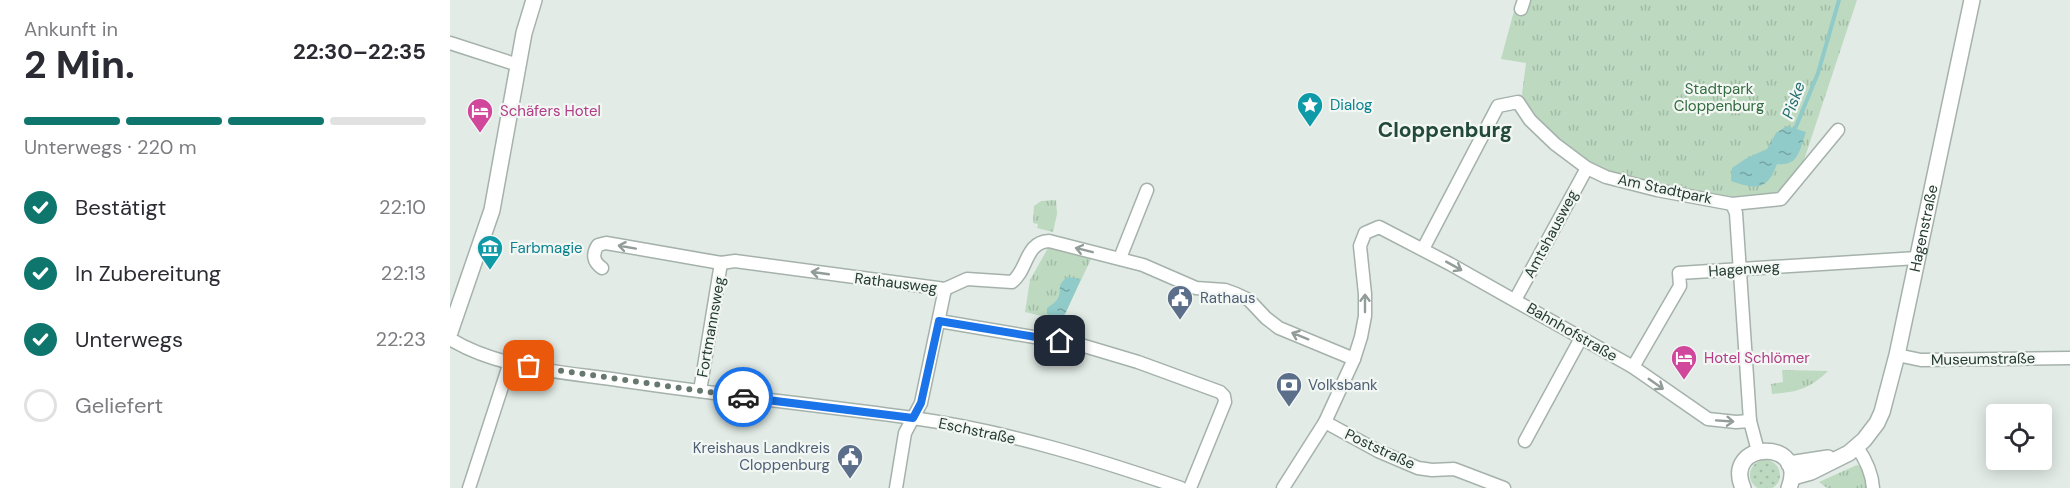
<!DOCTYPE html>
<html lang="de">
<meta charset="utf-8">
<style>
:root{--surface:#fff;--page:#f7f7f7;--text:#2b2b33;--muted:#7c7c81;--line:#e1e1e2;--accent:#0f766e}
body{margin:0;font-family:"DM Sans",sans-serif;background:var(--page);color:var(--text);height:100vh;display:flex;flex-direction:column;font-size:22px;white-space:nowrap}
*{box-sizing:border-box;margin:0}
p{font-size:20px;color:var(--muted)}
.icon{flex:none;width:33px;height:33px;fill:none;stroke:currentColor;stroke-width:2;stroke-linecap:round;stroke-linejoin:round}
.map{position:relative;flex:1;overflow:hidden}
.side{display:flex;flex-direction:column;background:var(--surface);width:450px}
.side>*{flex:none}
.controls{position:absolute;left:1536px;top:404px;display:grid;gap:12px}
.controls a{display:grid;place-items:center;width:66px;height:66px;border-radius:6px;background:var(--surface);box-shadow:0 3px 15px #0003;font-size:30px}
.pin{position:absolute;display:grid;place-items:center;width:51px;height:51px;color:#fff;margin:-26px;border-radius:12px;box-shadow:0 3px 9px #0006}
.courier{position:absolute;display:grid;place-items:center;width:60px;height:60px;margin:-30px;border:4px solid #1a73e8;border-radius:50%;background:#fff;color:#222;box-shadow:0 2px 8px #0007}
.summary em{font-style:normal;font-weight:700}
.summary div{display:flex;flex-direction:column-reverse}
.summary{display:flex;align-items:center;justify-content:space-between;height:102px;padding:0 24px}
h1{font-size:39px;font-weight:700;line-height:45px}
.bar{display:grid;grid-template-columns:repeat(4,1fr);gap:9px 6px;align-content:center;height:72px;padding:0 24px}
.bar i{height:8px;border-radius:4px;background:var(--line)}
.bar .selected{background:var(--accent)}
.bar p{grid-column:span 4}
ol{padding:0 24px;list-style:none}
li{display:flex;align-items:center;gap:18px;height:66px}
li p{margin-inline-start:auto}
li .icon{padding:6px;border-radius:50%;background:var(--accent);color:#fff;stroke-width:4}
li:last-child{color:var(--muted)}
li i{width:33px;height:33px;border:3px solid var(--line);border-radius:50%}
main{display:flex;flex:1;min-height:0}
.map>svg:first-child{display:block}
</style>
<main>
<section class="side">
<div class="summary"><div><h1>2 Min.</h1><p>Ankunft in</p></div><em>22:30–22:35</em></div>
<div class="bar"><i class="selected"></i><i class="selected"></i><i class="selected"></i><i></i><p>Unterwegs · 220 m</p></div>
<ol>
<li><svg class="icon" aria-label="check" viewBox="0 0 24 24"><path d="M5 12l5 5 9-10"/></svg>Bestätigt<p>22:10</p></li>
<li><svg class="icon" aria-label="check" viewBox="0 0 24 24"><path d="M5 12l5 5 9-10"/></svg>In Zubereitung<p>22:13</p></li>
<li><svg class="icon" aria-label="check" viewBox="0 0 24 24"><path d="M5 12l5 5 9-10"/></svg>Unterwegs<p>22:23</p></li>
<li><i></i>Geliefert</li>
</ol>
</section>
<div class="map">
<svg width="1620" height="488" viewBox="0 0 1620 488">
<defs>
<pattern id="grass-dots" width="8" height="8" patternUnits="userSpaceOnUse" patternTransform="scale(1.5)"><rect width="8" height="8" fill="#bdd9c0"/><path d="M2 2h.1M6 6h.1" fill="none" stroke="#a2bba5" stroke-width="1.8" stroke-linecap="round"/></pattern>
<pattern id="park-tufts" width="24" height="20" patternUnits="userSpaceOnUse" patternTransform="scale(1.5)"><rect width="24" height="20" fill="#bdd9c0"/><path d="M3 7l-1-3M5 7V3M7 7l1-3M15 17l-1-3M17 17v-4M19 17l1-3" fill="none" stroke="#a2bba5"/></pattern>
<pattern id="water-ripples" width="26" height="14" patternUnits="userSpaceOnUse" patternTransform="scale(1.5)"><rect width="26" height="14" fill="#90cac9"/><path d="M2 4q2-2 4 0t4 0M15 11q2-2 4 0t4 0" fill="none" stroke="#75a5a4"/></pattern>
</defs>
<rect width="100%" height="100%" fill="#e2ebe5"/>
<circle fill="url(#grass-dots)" cx="1315" cy="475" r="15"/>
<g fill="url(#park-tufts)">
<polygon points="1067,0 1407,0 1349,175 1337,192 1275,197 1206,185 1174,177 1144,166 1119,150 1077,111 1072,94 1076,63 1051,59"/>
<polygon points="606,200 607,214 603,232 587,228 588,224 583,223 584,206 591,201"/>
<polygon points="598,248 610,248 641,259 615,314 608,320 575,312 580,280"/>
<path d="M1332 370 1378 371C1359 389 1348 392 1322 394L1321 384 1333 382Z"/>
<path d="M1407 465C1417 469 1417 479 1418 488H1377L1369 482Z"/>
</g>
<g fill="url(#water-ripples)">
<path d="M1337 126 1356 132C1350 148 1349 167 1327 164 1317 192 1305 189 1281 181L1282 168 1297 158 1317 149 1326 133Z"/>
<path d="M618 277 631 279 615 314 608 320 597 314V308C620 295 601 287 618 277Z"/>
</g>
<g fill="none" stroke-linecap="round" stroke-linejoin="round">
<polyline stroke="#90cac9" stroke-width="4" points="1345,129 1368,73 1389,0"/>
<g stroke="#a5b2ab" stroke-width="15">
<g id="minor">
<polyline points="1071,9 1074,0"/>
<polyline points="0,43 68,65"/>
<polyline points="1282,204 1286,213 1300,421 1308,451"/>
<polyline points="973,249 1048,106 1068,102 1080,120 1105,144 1137,168 1156,177 1207,190 1282,204 1331,199 1388,130"/>
<polyline points="670,258 697,190"/>
<path d="M152 268C143 262 142 254 148 245L156 243 271 263 285 261 495 289 517 279 562 282C578 270 575 242 599 241L693 265 746 288 775 290 786 294 799 300 816 318 829 328 904 359"/>
<polyline points="1065,300 1137,168"/>
<polyline points="489,321 631,345 688,362 770,392 774,396 775,402 740,488"/>
<path d="M0 339C51 370 117 372 175 381 271 395 368 405 463 418 555 431 644 458 731 488"/>
<polyline points="1447,355 1471,360 1620,358"/>
<polyline points="1183,367 1230,286 1229,273 1467,258"/>
<polyline points="250,391 271,263"/>
<polyline points="875,422 928,451 968,468 982,470 1004,469 1054,488"/>
<polyline points="1075,441 1131,338"/>
<path d="M1407 447C1416 460 1422 472 1423 488"/>
<polyline points="19,488 60,362"/>
<polyline points="446,488 455,433 471,403 495,289"/>
<polyline points="833,488 875,422 904,359 911,337 915,316 915,294 910,246 915,233 929,227 1000,264 1183,367 1258,419 1286,422 1300,421"/>
</g>
</g>
<g stroke="#a5b2ab" stroke-width="18">
<g id="tertiary">
<polyline points="0,332 42,210 74,33 84,0"/>
<polyline points="1339,464 1378,458"/>
<path id="s1" d="M1343 477 1361 472 1399 453 1414 440 1427 423 1432 412 1447 355 1522 0"/>
<path d="M1293 488C1272 440 1359 438 1339 488"/>
</g>
</g>
<use href="#minor" stroke="#fff" stroke-width="12"/>
<use href="#tertiary" stroke="#fff" stroke-width="15"/>
</g>
<defs><path id="oneway-shaft" d="M-6 0H5M1.5-3L5.5 0L1.5 3" fill="none" stroke-width="1.6" stroke-linecap="round" stroke-linejoin="round" transform="scale(1.5)"/></defs>
<g stroke="#929c98">
<use href="#oneway-shaft" transform="translate(177 247) rotate(-170)"/>
<use href="#oneway-shaft" transform="translate(634 250) rotate(-166)"/>
<use href="#oneway-shaft" transform="translate(1004 266) rotate(29)"/>
<use href="#oneway-shaft" transform="translate(370 273) rotate(-172)"/>
<use href="#oneway-shaft" transform="translate(915 303) rotate(-90)"/>
<use href="#oneway-shaft" transform="translate(850 336) rotate(-158)"/>
<use href="#oneway-shaft" transform="translate(1206 384) rotate(35)"/>
<use href="#oneway-shaft" transform="translate(1275 421) rotate(4)"/>
</g>
<g fill="none" stroke-linecap="round" stroke-linejoin="round">
<polyline stroke="#66786f" stroke-width="6" stroke-dasharray="0 10.8" points="79,366 293,397"/>
<polyline stroke="#1a73e8" stroke-width="8" points="293,397 463,418 471,403 489,321 610,341"/>
</g>
<defs>
<g id="sight-pin" transform="scale(1.35)"><path d="M0 17L-7.5 6A9.5 9.5 0 1 1 7.5 6Z" fill="#0f9aa8" stroke="#f2f7f4"/><path d="M0-6L1.8-2.2L6-1.7L2.9 1.2L3.7 5.4L0 3.3L-3.7 5.4L-2.9 1.2L-6-1.7L-1.8-2.2Z" fill="#fff"/></g>
<g id="hotel-pin" transform="scale(1.35)"><path d="M0 17L-7.5 6A9.5 9.5 0 1 1 7.5 6Z" fill="#d1479c" stroke="#f2f7f4"/><path d="M-6-4.5h1.5V1H6V5H4.5V3h-9V5H-6ZM-4 0a1.8 1.8 0 1 1 3.6 0ZM.5 0V-2.5h3Q6-2.5 6 0Z" fill="#fff"/></g>
<g id="museum-pin" transform="scale(1.35)"><path d="M0 17L-7.5 6A9.5 9.5 0 1 1 7.5 6Z" fill="#0f9aa8" stroke="#f2f7f4"/><path d="M0-6L6-3V-2H-6V-3ZM-5-1h2V3h-2ZM-1-1h2V3h-2ZM3-1h2V3H3ZM-6 4H6V6H-6Z" fill="#fff"/></g>
<g id="civic-pin" transform="scale(1.35)"><path d="M0 17L-7.5 6A9.5 9.5 0 1 1 7.5 6Z" fill="#5c6f8a" stroke="#f2f7f4"/><path d="M-.6-6.5H3V-4.5H.6V-3L4-1V1h2V6H-6V1h2V-1L-.6-3ZM-1.2 2.5V6h2.4V2.5Z" fill="#fff"/></g>
<g id="bank-pin" transform="scale(1.35)"><path d="M0 17L-7.5 6A9.5 9.5 0 1 1 7.5 6Z" fill="#5c6f8a" stroke="#f2f7f4"/><path d="M-6-4H6V4H-6ZM0-2.3a2.3 2.3 0 1 0 0 4.6a2.3 2.3 0 1 0 0-4.6Z" fill="#fff"/></g>
</defs>
<g fill-rule="evenodd">
<use href="#sight-pin" x="860" y="105"/>
<use href="#hotel-pin" x="30" y="111"/>
<use href="#museum-pin" x="40" y="248"/>
<use href="#civic-pin" x="730" y="298"/>
<use href="#hotel-pin" x="1234" y="358"/>
<use href="#bank-pin" x="839" y="385"/>
<use href="#civic-pin" x="400" y="457"/>
</g>
<g text-anchor="middle" stroke-width="4.5" stroke-linejoin="round" paint-order="stroke">
<g font-size="15" fill="#336c3f" stroke="#f2f7f4">
<text x="1269" y="94">Stadtpark<tspan x="1269" dy="17">Cloppenburg</tspan></text>
</g>
<g font-size="15" fill="#0d838f" stroke="#f2f7f4" text-anchor="start">
<text x="880" y="110">Dialog</text>
<text x="60" y="253">Farbmagie</text>
</g>
<g font-size="15" fill="#b23c85" stroke="#f2f7f4" text-anchor="start">
<text x="50" y="116">Schäfers Hotel</text>
<text x="1254" y="363">Hotel Schlömer</text>
</g>
<g font-size="15" fill="#243a30" stroke="#f2f7f4">
<text transform="translate(1215 189) rotate(12)" y="5">Am Stadtpark</text>
<text dy="5" stroke="none"><textPath href="#s1" startOffset="303">Hagenstraße</textPath></text>
<text transform="translate(1101 234) rotate(-62)" y="5">Amtshausweg</text>
<text transform="translate(1294 269) rotate(-4)" y="5">Hagenweg</text>
<text transform="translate(446 283) rotate(7)" y="5">Rathausweg</text>
<text transform="translate(261 327) rotate(-80)" y="5">Fortmannsweg</text>
<text transform="translate(1122 332) rotate(30)" y="5">Bahnhofstraße</text>
<text transform="translate(1533 359) rotate(-1)" y="5">Museumstraße</text>
<text transform="translate(527 431) rotate(12)" y="5">Eschstraße</text>
<text transform="translate(930 449) rotate(25)" y="5">Poststraße</text>
</g>
<g font-size="15" fill="#4e5e75" stroke="#f2f7f4" text-anchor="start">
<text x="750" y="303">Rathaus</text>
<text x="858" y="390">Volksbank</text>
<text x="380" y="453" text-anchor="end">Kreishaus Landkreis<tspan x="380" dy="17">Cloppenburg</tspan></text>
</g>
<g font-size="16" font-style="italic" fill="#256f6f" stroke="#f2f7f4">
<text transform="translate(1343 100) rotate(-70)" y="6">Piske</text>
</g>
<g font-size="21" font-weight="bold" fill="#224939" stroke="#f2f7f4">
<text x="995" y="137">Cloppenburg</text>
</g>
</g>
</svg>
<div class="controls">
<a><svg class="icon" aria-label="locate" viewBox="0 0 24 24"><circle cx="12" cy="12" r="6"/><path d="M12 2v4M12 18v4M2 12h4M18 12h4"/></svg></a>
</div>
<div class="pin" style="left:79px;top:366px;background:#ea580c"><svg class="icon" aria-label="bag" viewBox="0 0 24 24"><path d="M5 8h14l-1 12H6zM9 8a3 3 0 0 1 6 0"/></svg></div>
<div class="pin" style="left:610px;top:341px;background:#1f2937"><svg class="icon" aria-label="home" viewBox="0 0 24 24"><path d="M3 11l9-7 9 7M6 9v11h12V9"/></svg></div>
<div class="courier" style="left:293px;top:397px"><svg class="icon" aria-label="car" viewBox="0 0 24 24"><path d="M5 17H2v-5l4-1 3-4h7l3 4 3 1v5h-3M9 17h6M6 11h13"/><circle cx="7" cy="17" r="2"/><circle cx="17" cy="17" r="2"/></svg></div>
</div>
</main>
